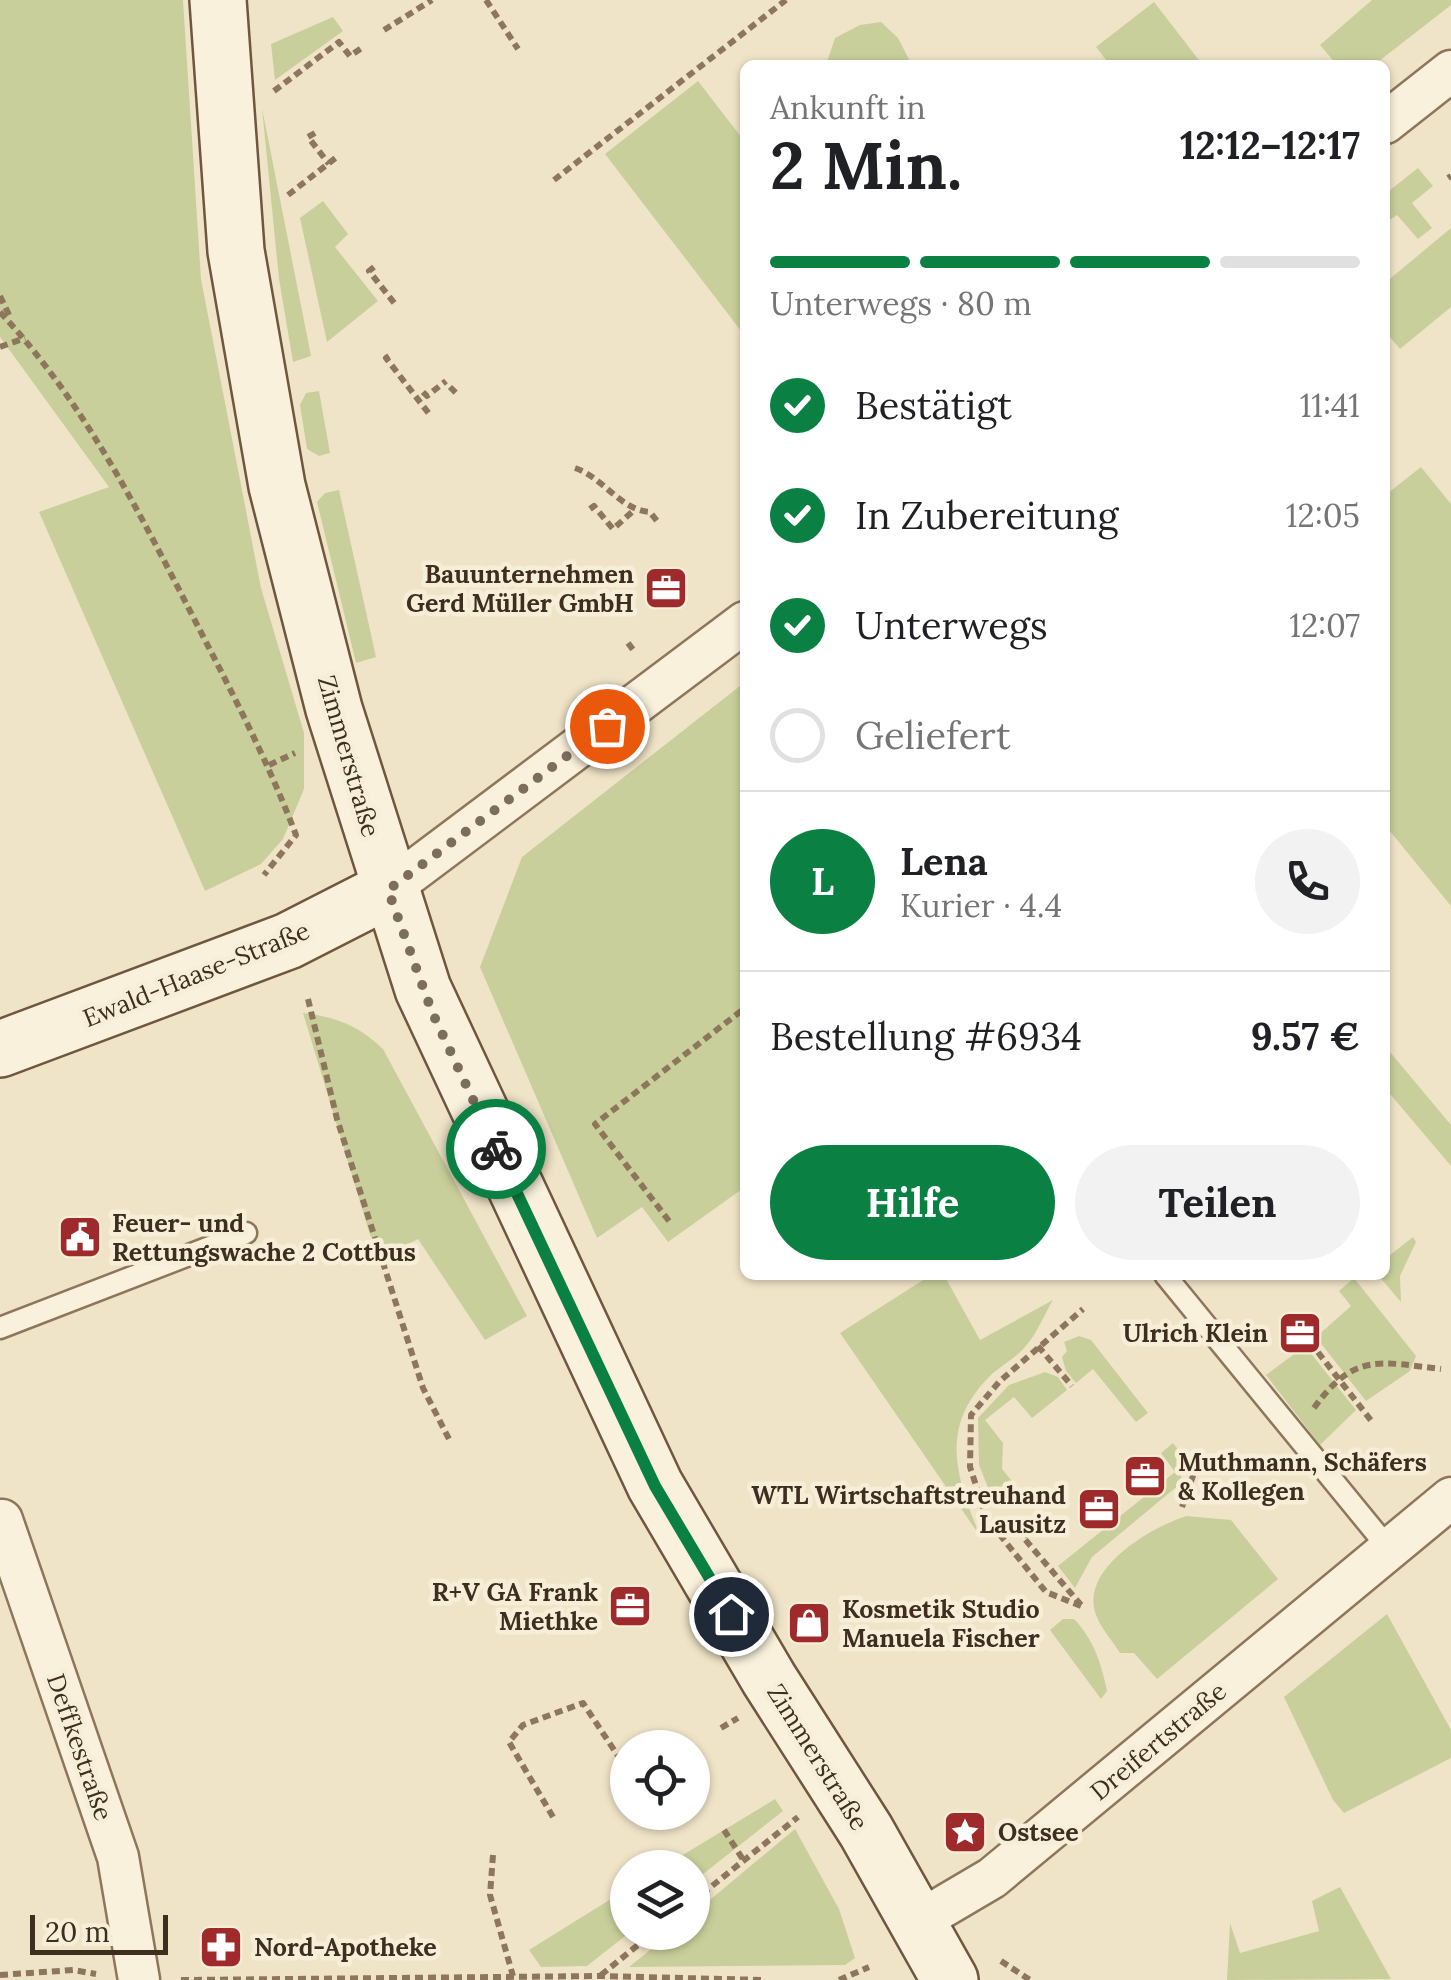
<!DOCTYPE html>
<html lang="de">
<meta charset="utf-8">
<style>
:root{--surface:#fff;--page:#f2f2f2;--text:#202124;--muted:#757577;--line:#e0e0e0;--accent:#0b8043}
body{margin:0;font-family:Lora,serif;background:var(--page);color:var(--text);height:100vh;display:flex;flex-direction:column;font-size:38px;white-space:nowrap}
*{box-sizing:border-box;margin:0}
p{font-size:32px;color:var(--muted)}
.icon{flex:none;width:55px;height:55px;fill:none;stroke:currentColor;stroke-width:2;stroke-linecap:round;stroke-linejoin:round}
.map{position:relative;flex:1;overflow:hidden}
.details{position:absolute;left:740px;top:60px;width:650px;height:1220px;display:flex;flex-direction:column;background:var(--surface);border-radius:15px;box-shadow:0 2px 8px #0004}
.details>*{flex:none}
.tools{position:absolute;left:610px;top:1730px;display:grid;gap:20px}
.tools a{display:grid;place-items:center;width:100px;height:100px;border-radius:50%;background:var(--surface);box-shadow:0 2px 8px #0004;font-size:50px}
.scale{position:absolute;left:30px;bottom:25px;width:138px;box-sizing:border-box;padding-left:10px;border:5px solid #3d2e20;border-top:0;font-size:28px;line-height:35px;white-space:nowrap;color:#3d2e20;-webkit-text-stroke:8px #f7eed8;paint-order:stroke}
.pin{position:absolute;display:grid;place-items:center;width:85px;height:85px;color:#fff;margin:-42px;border:5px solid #fff;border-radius:50%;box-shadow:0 2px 10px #0007}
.courier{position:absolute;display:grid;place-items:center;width:100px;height:100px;margin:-50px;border:8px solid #0b8043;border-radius:50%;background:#fff;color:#222;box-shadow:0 2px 12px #0007}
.head em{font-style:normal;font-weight:700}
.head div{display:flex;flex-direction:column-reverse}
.head{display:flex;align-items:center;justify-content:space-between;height:170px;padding:0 30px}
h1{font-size:65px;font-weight:700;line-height:75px}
.bar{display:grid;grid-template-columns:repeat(4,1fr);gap:15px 10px;align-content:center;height:120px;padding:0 30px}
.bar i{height:12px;border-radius:8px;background:var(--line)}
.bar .selected{background:var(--accent)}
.bar p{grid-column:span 4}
.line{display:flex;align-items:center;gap:25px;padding:0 30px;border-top:2px solid var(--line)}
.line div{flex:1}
.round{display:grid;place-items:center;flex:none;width:105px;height:105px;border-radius:52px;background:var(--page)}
ol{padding:0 30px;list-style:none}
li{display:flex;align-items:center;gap:30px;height:110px}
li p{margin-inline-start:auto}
li .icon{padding:10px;border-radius:50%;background:var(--accent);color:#fff;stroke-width:4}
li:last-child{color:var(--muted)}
li i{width:55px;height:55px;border:5px solid var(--line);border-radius:50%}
.cta{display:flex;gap:20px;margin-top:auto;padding:20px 30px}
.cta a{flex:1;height:115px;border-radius:60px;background:var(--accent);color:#fff;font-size:40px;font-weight:700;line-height:115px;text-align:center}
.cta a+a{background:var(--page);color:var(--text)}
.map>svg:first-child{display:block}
</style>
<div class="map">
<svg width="1451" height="1980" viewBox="0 0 1451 1980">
<rect width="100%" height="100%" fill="#f0e4c8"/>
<g fill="#c9cf9b">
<polygon points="0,0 183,0 201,279 261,588 304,733 304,789 283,839 261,864 205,891 39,512 109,487 0,337"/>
<polygon points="1372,0 1451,0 1451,5 1374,65 1337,65 1320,45"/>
<polygon points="1154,2 1202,64 1202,65 1110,65 1096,47"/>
<polygon points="333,17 343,31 275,80 271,44"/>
<polygon points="881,22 898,38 912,65 826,65 835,38 860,25"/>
<polygon points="698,81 745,142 745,336 605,154"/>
<polygon points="262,108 311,356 293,362 279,279"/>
<polygon points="1418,168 1433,186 1412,203 1432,228 1418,239 1397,215 1385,223 1385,194"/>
<polygon points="323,201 348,234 335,247 378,301 327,342 300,218"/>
<polygon points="1451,228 1451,307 1400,349 1385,331 1385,283"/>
<polygon points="319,391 330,453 319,456 307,449 300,405 306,393"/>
<polygon points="1421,467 1451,504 1451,906 1385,825 1385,490 1388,493"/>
<polygon points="339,490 376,657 356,663 317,502 325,493"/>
<polygon points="745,682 745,1187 668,1242 642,1207 597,1238 480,967 522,857"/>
<path d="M303 1013C337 1017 359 1026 383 1049L527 1316 485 1340 418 1239 387 1255 370 1235Z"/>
<polygon points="1385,1046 1451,1125 1451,1166 1385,1088"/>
<polygon points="1413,1237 1416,1242 1400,1276 1401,1302 1378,1275 1385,1275 1385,1259"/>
<path d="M931 1275H944L980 1340 1053 1300C1044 1315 1037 1334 1025 1347 1015 1359 1000 1366 989 1377 939 1428 956 1477 980 1536L840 1333Z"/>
<polygon points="1354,1278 1416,1356 1410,1371 1366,1401 1316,1337 1351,1306 1339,1291"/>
<polygon points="1079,1336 1091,1340 1148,1413 1136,1422 1093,1369 1076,1383 1066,1371 1062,1357 1067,1351 1064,1342"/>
<polygon points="1305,1346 1356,1410 1320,1445 1266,1375"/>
<polygon points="1045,1372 1058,1377 1067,1390 1032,1418 1014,1397 985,1420 1003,1443 1002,1469 1017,1487 995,1505 979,1465 978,1418 1009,1385"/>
<polygon points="1173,1443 1184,1457 1180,1484 1092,1557 1075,1588 1058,1566 1175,1472 1161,1453"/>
<path d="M1186 1516 1231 1520 1278 1579 1157 1679 1134 1653H1120C1112 1640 1099 1626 1095 1612 1082 1567 1152 1527 1186 1516Z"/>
<polygon points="1387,1614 1451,1730 1451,1758 1344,1813 1333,1800 1284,1697"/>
<path d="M1063 1619H1074C1094 1640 1101 1663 1107 1691L1101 1699 1050 1630Z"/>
<polygon points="775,1799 783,1811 693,1882 692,1868 663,1867"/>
<polygon points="795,1829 839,1909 855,1958 845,1965 629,1967 671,1933 692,1932 693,1914"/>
<polygon points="1340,1887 1391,1979 1227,1980 1230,1923 1240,1953 1319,1931 1312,1901"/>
<polygon points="627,1889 629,1933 587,1966 541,1967 529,1950"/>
</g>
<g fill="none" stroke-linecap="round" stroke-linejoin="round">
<g stroke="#8d765c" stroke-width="25">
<g id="lane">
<polyline points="1165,1275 1389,1549"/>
<polyline points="0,1328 246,1233"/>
</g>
</g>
<g stroke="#8d765c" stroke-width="45">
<g id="street">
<polyline points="1385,123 1451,71"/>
<polyline points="388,890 745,622"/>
<polyline points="2,1520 118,1857 139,1980"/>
<polyline points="919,1921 992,1878 1451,1498"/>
</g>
</g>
<g stroke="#6f573f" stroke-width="60">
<g id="secondary">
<polyline points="218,0 236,251 277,486 334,709 423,989 655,1485 769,1679 866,1831 950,1980"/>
<polyline points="0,1049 288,941 388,890"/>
</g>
</g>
<g stroke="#8d765c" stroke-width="6" stroke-dasharray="8 5" stroke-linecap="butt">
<polyline points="486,0 518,49"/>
<polyline points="384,30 432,0"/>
<polyline points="274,91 339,42 350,56 363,47"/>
<polyline points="315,133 308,137 329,164"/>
<polyline points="1448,178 1451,176"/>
<polyline points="554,180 786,0"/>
<polyline points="288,195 338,156"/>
<polyline points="374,267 369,271 395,304"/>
<polyline points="0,296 11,319"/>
<path d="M0 312C81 399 134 502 188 607 227 683 266 756 296 835L264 875"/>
<polyline points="0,347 25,338"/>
<polyline points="389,356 386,358 430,415"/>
<polyline points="450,387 458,395"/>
<polyline points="423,392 427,396 446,381"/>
<path d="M575 468C604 478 620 510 650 512L657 521"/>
<polyline points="590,509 594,506 613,529 633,511"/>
<polyline points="628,643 634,651"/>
<polyline points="269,765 295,753"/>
<polyline points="308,999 337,1119 423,1388 450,1441"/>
<polyline points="669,1221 595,1124 745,1008"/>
<polyline points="1310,1342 1373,1423"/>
<polyline points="1038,1346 1072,1386"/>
<path d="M1314 1408C1354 1352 1380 1362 1441 1369"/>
<polyline points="1182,1507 1201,1453"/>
<polyline points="1030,1531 1023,1537 1081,1605"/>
<polyline points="1081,1606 1046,1592 987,1519 970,1467 971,1415 999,1382 1083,1309"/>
<polyline points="721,1728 738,1718"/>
<polyline points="553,1817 509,1742 523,1725 583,1703 628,1771"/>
<polyline points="724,1830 744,1861"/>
<polyline points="493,1855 490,1895 513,1976"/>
<polyline points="692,1902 798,1817"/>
<polyline points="1001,1961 1030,1980"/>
<polyline points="0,1975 73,1970 96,1974"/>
<polyline points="601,1975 654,1932"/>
<polyline points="181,1980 600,1976 765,1980"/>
<polyline points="839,1980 869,1967"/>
</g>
<use href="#lane" stroke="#faf1dc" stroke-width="20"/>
<use href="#street" stroke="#faf1dc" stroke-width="40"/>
<use href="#secondary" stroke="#faf1dc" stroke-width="55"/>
</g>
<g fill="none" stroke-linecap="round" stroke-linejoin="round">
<polyline stroke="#7c6e5b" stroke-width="10" stroke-dasharray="0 18" points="496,1149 432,1012 388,890 607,726"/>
<polyline stroke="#0b8043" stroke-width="12" points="496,1149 655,1486 731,1614"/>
</g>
<defs>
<g id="office-square" transform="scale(2.25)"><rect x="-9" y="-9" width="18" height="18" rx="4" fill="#9e2a2b" stroke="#f7eed8"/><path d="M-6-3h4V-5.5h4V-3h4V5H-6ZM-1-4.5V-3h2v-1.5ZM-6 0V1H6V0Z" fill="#fff"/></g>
<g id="civic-square" transform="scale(2.25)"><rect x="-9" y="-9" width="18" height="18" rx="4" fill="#9e2a2b" stroke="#f7eed8"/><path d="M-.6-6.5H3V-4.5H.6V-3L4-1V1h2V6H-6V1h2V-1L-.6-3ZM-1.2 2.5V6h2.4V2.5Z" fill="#fff"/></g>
<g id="shop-square" transform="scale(2.25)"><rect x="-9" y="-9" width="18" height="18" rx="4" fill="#9e2a2b" stroke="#f7eed8"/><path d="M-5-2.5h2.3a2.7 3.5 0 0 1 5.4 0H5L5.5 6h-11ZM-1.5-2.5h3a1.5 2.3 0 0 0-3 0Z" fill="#fff"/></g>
<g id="sight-square" transform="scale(2.25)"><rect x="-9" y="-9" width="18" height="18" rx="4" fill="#9e2a2b" stroke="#f7eed8"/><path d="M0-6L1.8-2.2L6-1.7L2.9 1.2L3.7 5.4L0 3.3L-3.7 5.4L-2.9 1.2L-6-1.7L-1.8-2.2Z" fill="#fff"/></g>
<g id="pharmacy-square" transform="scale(2.25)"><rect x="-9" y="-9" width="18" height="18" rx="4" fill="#9e2a2b" stroke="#f7eed8"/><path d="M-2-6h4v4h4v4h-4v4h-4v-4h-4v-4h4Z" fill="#fff"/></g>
</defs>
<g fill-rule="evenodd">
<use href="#office-square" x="666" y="588"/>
<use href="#civic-square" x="80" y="1237"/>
<use href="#office-square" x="1300" y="1333"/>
<use href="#office-square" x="1145" y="1476"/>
<use href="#office-square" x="1099" y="1509"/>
<use href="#office-square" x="630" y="1606"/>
<use href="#shop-square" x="809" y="1623"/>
<use href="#sight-square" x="965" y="1832"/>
<use href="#pharmacy-square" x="221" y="1947"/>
</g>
<g text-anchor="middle" stroke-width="9" stroke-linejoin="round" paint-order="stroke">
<g font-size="25" font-weight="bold" fill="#3d2e20" stroke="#f7eed8" text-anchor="start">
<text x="634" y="583" text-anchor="end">Bauunternehmen<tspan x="634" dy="29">Gerd Müller GmbH</tspan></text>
<text x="112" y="1232">Feuer- und<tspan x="112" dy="29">Rettungswache 2 Cottbus</tspan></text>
<text x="1268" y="1342" text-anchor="end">Ulrich Klein</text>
<text x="1178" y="1471">Muthmann, Schäfers<tspan x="1178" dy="29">&amp; Kollegen</tspan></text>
<text x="1066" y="1504" text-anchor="end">WTL Wirtschaftstreuhand<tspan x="1066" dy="29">Lausitz</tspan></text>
<text x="598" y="1601" text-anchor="end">R+V GA Frank<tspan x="598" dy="29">Miethke</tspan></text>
<text x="842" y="1618">Kosmetik Studio<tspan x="842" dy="29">Manuela Fischer</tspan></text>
<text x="998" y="1841">Ostsee</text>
<text x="254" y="1956">Nord-Apotheke</text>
</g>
<g font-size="25" fill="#3d2e20" stroke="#f7eed8">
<text transform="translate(349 756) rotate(74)" y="9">Zimmerstraße</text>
<text transform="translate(196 974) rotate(-22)" y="9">Ewald-Haase-Straße</text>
<text transform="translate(1158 1741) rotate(-40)" y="9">Dreifertstraße</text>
<text transform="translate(80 1747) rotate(71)" y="9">Deffkestraße</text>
<text transform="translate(818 1757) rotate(58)" y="9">Zimmerstraße</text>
</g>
</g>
</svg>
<div class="tools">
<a><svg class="icon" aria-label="locate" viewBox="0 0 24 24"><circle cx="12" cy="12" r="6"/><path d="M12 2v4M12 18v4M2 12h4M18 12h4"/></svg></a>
<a><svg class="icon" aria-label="layers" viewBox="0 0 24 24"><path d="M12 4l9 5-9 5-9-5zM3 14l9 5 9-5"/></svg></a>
</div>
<div class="scale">20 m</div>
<div class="pin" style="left:607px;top:726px;background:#ea580c"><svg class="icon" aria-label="bag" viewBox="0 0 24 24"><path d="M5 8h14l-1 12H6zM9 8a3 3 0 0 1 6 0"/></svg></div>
<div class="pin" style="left:731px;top:1614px;background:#1f2937"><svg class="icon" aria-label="home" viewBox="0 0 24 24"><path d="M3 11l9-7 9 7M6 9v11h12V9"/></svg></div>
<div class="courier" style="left:496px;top:1149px"><svg class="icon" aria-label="bike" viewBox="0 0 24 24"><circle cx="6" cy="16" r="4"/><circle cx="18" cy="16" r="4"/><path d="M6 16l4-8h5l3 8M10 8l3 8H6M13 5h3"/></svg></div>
<section class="details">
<div class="head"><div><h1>2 Min.</h1><p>Ankunft in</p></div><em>12:12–12:17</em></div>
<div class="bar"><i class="selected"></i><i class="selected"></i><i class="selected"></i><i></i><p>Unterwegs · 80 m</p></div>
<ol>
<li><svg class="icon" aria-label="check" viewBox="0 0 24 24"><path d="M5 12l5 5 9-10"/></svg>Bestätigt<p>11:41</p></li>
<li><svg class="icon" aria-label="check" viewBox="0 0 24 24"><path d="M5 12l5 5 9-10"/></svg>In Zubereitung<p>12:05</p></li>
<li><svg class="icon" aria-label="check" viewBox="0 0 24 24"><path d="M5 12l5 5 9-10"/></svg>Unterwegs<p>12:07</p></li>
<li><i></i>Geliefert</li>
</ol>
<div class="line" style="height:180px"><b class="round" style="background:var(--accent);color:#fff">L</b><div><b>Lena</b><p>Kurier · 4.4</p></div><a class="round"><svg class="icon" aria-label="phone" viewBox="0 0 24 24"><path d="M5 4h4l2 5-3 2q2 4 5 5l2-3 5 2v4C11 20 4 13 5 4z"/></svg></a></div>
<div class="line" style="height:130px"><div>Bestellung #6934</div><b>9.57 €</b></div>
<div class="cta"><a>Hilfe</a><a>Teilen</a></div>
</section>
</div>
